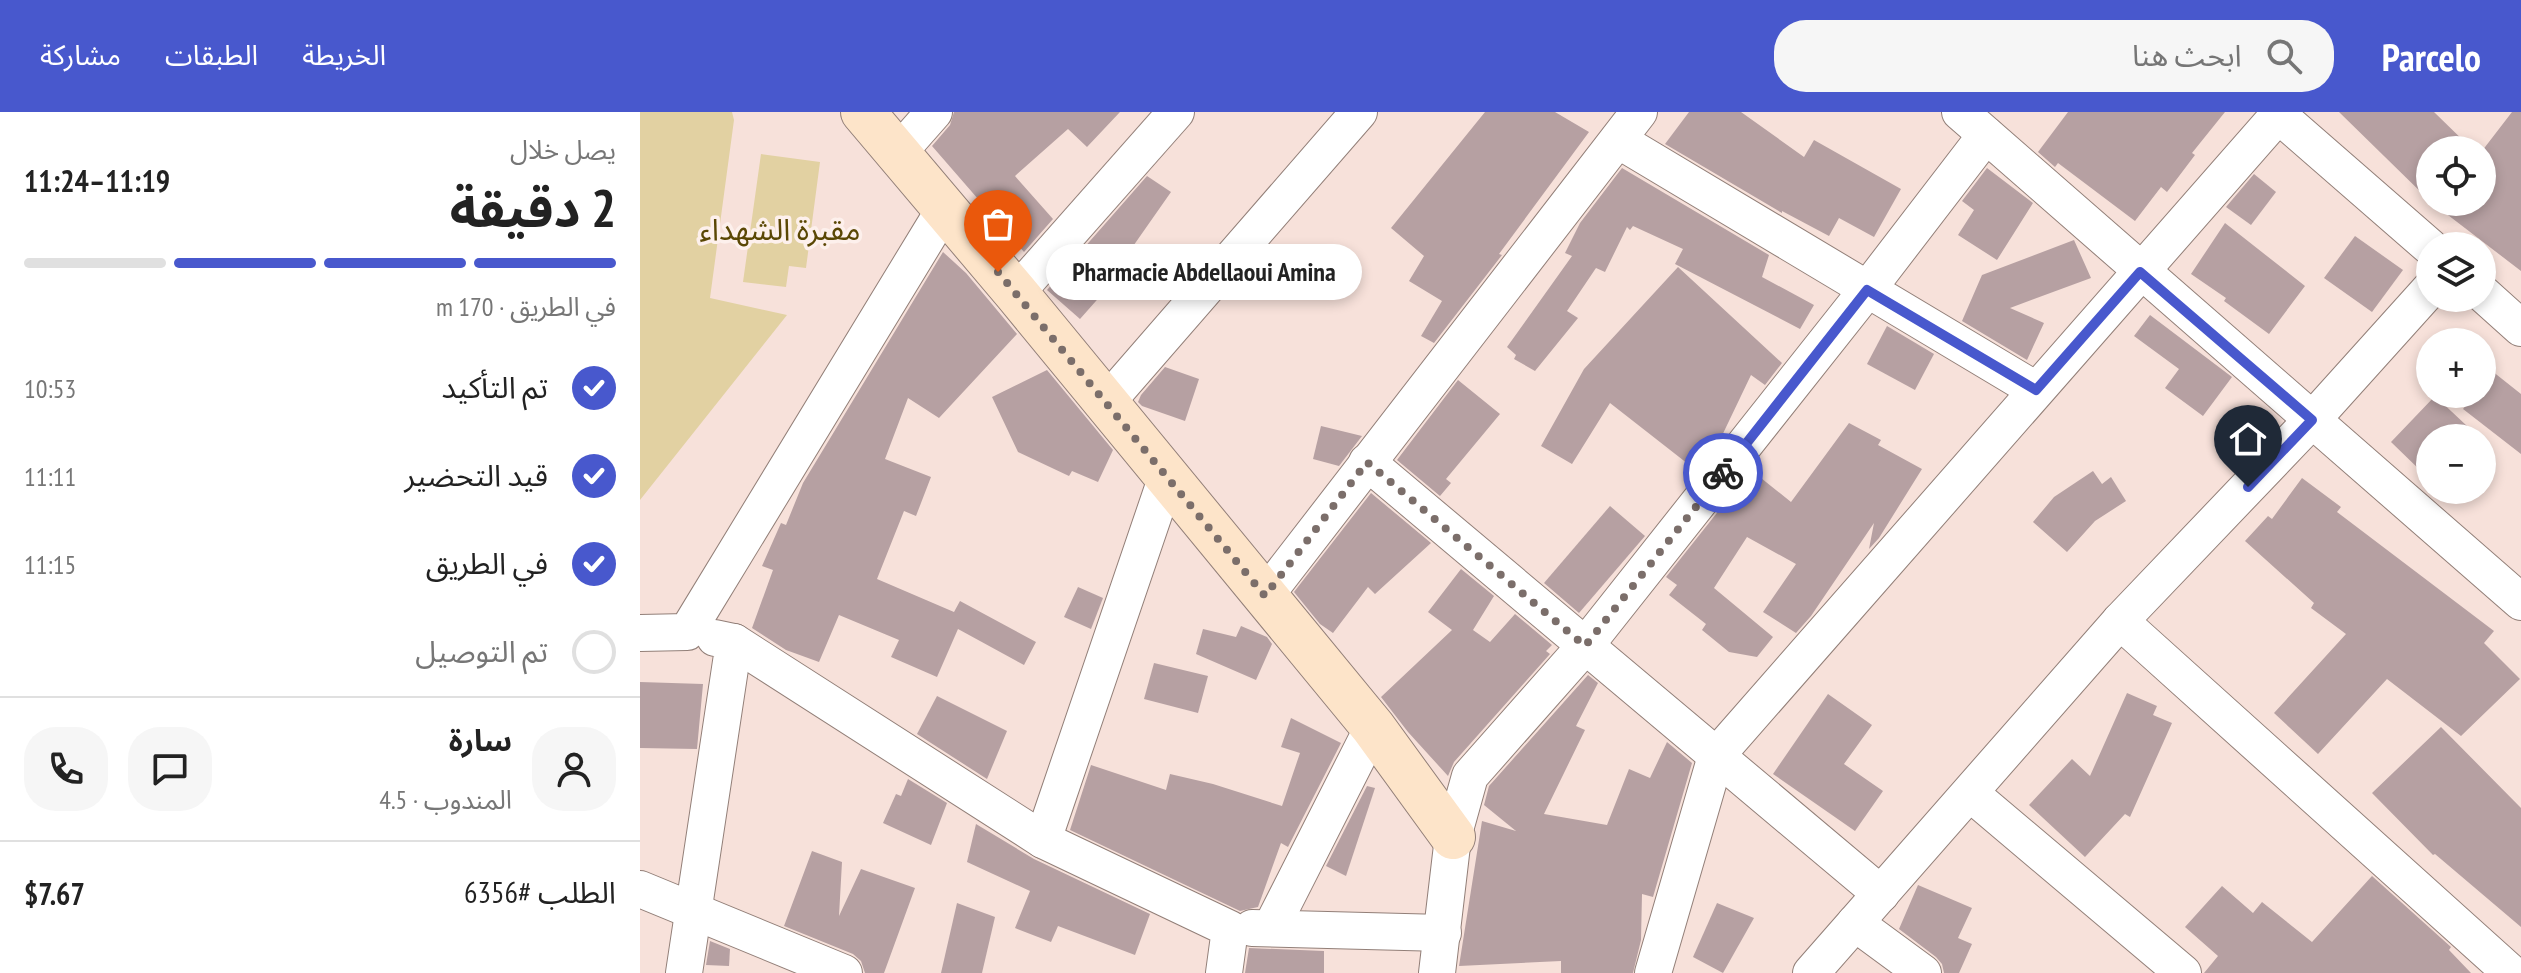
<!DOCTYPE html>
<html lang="ar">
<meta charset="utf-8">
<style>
:root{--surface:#fff;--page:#f6f6f6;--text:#222;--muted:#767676;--line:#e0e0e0;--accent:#4858cd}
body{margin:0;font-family:"PT Sans Narrow","Noto Sans Arabic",sans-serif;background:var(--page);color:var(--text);direction:rtl;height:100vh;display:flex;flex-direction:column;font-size:30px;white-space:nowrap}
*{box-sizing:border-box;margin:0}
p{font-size:26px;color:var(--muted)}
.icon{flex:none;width:44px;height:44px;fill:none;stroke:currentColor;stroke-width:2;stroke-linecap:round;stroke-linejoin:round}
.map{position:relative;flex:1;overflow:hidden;direction:ltr}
.side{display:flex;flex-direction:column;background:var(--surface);width:640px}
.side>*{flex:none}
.fabs{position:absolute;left:1776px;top:24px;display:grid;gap:16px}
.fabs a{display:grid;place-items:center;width:80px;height:80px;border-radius:50%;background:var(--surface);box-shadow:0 4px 12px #0003;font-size:40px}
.pin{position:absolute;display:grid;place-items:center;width:68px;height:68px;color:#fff;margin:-82px -34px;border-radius:50% 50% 50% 0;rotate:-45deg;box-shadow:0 0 8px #0007}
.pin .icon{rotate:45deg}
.courier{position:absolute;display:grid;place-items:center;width:80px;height:80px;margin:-40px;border:6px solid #4858cd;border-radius:50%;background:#fff;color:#222;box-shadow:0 2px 10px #0007}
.bubble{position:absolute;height:56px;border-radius:28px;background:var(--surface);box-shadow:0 4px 12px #0003;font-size:26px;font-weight:700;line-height:56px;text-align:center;direction:rtl}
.summary em{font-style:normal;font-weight:700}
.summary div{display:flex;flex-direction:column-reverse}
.summary{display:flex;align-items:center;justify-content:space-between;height:136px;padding:0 24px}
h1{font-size:52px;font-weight:700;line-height:60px}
.bar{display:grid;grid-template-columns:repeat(4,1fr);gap:12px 8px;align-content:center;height:96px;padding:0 24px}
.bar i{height:10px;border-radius:6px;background:var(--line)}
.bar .on{background:var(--accent)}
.bar p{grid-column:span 4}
.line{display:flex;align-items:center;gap:20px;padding:0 24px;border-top:2px solid var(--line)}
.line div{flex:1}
.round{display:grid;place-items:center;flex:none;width:84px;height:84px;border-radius:32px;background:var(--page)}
ol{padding:0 24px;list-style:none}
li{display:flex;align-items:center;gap:24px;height:88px}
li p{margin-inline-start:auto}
li .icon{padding:8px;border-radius:50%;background:var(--accent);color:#fff;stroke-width:4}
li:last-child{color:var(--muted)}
li i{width:44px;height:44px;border:4px solid var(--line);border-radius:50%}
header{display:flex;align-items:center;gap:48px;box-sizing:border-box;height:112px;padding:0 40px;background:var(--accent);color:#fff}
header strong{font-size:38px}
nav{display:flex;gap:44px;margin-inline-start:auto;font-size:28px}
.search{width:560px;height:72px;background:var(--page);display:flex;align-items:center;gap:20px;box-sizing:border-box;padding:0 28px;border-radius:32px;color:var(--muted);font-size:30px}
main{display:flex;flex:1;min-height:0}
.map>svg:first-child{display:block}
</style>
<header>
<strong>Parcelo</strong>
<div class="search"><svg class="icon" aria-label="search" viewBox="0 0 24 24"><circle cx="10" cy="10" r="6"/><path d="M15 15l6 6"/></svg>ابحث هنا</div>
<nav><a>الخريطة</a><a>الطبقات</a><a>مشاركة</a></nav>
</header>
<main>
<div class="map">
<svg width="1881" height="861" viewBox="0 0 1881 861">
<rect width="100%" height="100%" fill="#f7e1da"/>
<g fill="#e2d1a2">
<polygon points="0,0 92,0 94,8 70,186 147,203 0,388"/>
<polygon points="121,42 180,50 166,156 149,154 146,175 103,170"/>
</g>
<g fill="#b6a0a2">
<polygon points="314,0 480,0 447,35 428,17 375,64 413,107 384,140 292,34 310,13"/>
<polygon points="845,0 915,0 949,20 859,142 862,143 794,231 781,224 802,189 769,169 784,144 751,116"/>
<polygon points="1049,0 1101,0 1164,45 1174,28 1261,77 1234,125 1199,106 1189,124 1142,99 1142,101 1025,32"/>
<polygon points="1428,0 1585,0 1552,41 1555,43 1527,80 1521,75 1495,109 1418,51 1415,55 1398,40"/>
<polygon points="1699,0 1794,0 1833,38 1790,38 1790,89"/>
<polygon points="1872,0 1881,0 1881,159 1791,90 1842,90 1842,39"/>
<polygon points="982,56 1129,143 1122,165 1174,193 1160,217 1035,152 1043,137 993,114 990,118 987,115 965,160 956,156 927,199 938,206 895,259 874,247 876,243 867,235 932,144 925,141 940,111"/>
<polygon points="1347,56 1393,91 1357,148 1318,123 1334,98 1322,89"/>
<polygon points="1614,62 1636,80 1611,113 1586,95"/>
<polygon points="507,64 531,80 482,150 487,154 440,207 407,178"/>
<polygon points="1585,111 1665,174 1629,222 1584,189 1586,186 1551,162"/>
<polygon points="1715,124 1763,158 1732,200 1684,166"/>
<polygon points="1434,128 1451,166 1370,196 1404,211 1387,248 1322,209 1342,163"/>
<polygon points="303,140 326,161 377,222 299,306 268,286 245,347 291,365 276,404 264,399 237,467 314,500 320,489 396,530 384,553 318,517 297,565 251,545 259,528 199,503 179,550 146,538 112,516 133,458 122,454 141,411 146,413 163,371"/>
<polygon points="1038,155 1142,251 1125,273 1111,263 1078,332 1057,359 970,291 932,352 901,334 944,257"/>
<polygon points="1510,203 1592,265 1563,304 1525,276 1539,257 1494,224"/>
<polygon points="1247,214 1294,242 1275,278 1227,252"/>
<polygon points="525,255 559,267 545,309 502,294 498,290 501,283"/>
<polygon points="407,258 473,338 458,370 432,359 429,364 378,340 352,285"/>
<polygon points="1852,259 1881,282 1881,342 1823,297 1835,282 1842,282 1842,272"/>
<polygon points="818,268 860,302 806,367 811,371 800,384 757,348"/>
<polygon points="1795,284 1827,314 1816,326 1790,326 1790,353 1783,361 1751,330"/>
<polygon points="1209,311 1241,328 1238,333 1282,357 1239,426 1229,437 1234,411 1171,504 1156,521 1123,500 1156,452 1107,425 1074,476 1133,525 1117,545 1089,540 1062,518 1066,512 1029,483 1037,473 1026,465 1111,358 1151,390"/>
<polygon points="681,314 722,324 699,354 673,347"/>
<polygon points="1453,359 1462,372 1471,365 1486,389 1455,409 1427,440 1393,410 1414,385"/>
<polygon points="1662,366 1701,395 1697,400 1854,519 1844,531 1880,567 1821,624 1747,567 1678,642 1634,601 1706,522 1671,496 1674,491 1605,429 1628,404 1632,407"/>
<polygon points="731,381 791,431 735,482 728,475 693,521 680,512 654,480"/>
<polygon points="970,394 1005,424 939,501 904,471"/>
<polygon points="821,457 854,484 833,518 850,530 875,502 912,533 906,539 910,542 814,650 808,664 768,620 741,585 812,518 788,500"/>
<polygon points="438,475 463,486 451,517 424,505"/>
<polygon points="601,514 627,525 632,532 616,568 556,542 563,517 596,525"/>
<polygon points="514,551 568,564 558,601 504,587"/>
<polygon points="948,563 958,571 936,614 945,618 904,702 967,713 989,657 1010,666 1027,630 1052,651 1013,785 1002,782 1001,828 993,861 921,861 921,849 819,854 842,709 876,719 844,693 849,674"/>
<polygon points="0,570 63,572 57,637 0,636"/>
<polygon points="1487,581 1517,594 1513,603 1532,611 1490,705 1485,702 1445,745 1389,693 1432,647 1450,664"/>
<polygon points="1188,582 1232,613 1204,652 1243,679 1215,719 1133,662"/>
<polygon points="297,584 367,619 347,667 277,622"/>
<polygon points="651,606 701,631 648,735 641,731 618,795 600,799 430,718 451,653 526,678 530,662 573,672 642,694 660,641 641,635"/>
<polygon points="1801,615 1881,696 1881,815 1795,742 1793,743 1732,681"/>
<polygon points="268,667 307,691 291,733 243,711 256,682 261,684"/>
<polygon points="727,674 735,676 706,764 686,754"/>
<polygon points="336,712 394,747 510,802 495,843 418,814 411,830 375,816 390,779 327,750"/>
<polygon points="172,739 202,750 199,804 221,757 275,776 244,861 225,861 221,849 213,842 144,814"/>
<polygon points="1732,764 1811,835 1809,838 1831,861 1564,861 1578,844 1545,815 1582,774 1613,801 1622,790 1672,830"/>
<polygon points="1278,773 1332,796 1318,826 1332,832 1319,861 1304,861 1302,852 1296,845 1259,817"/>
<polygon points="317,791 355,805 342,861 301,861"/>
<polygon points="1077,791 1114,806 1083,861 1053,845"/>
<polygon points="70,829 90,837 89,854 66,853"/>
<polygon points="609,836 684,839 684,861 605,861"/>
</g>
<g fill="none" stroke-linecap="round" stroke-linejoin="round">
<g stroke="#927f78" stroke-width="38">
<g id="street">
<polyline points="1320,0 1881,490"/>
<polyline points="1635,0 1790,135"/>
<polyline points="978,28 1396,278"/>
<polyline points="257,42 294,0"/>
<polyline points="376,181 536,0"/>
<polyline points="1842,181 1881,216"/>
<polyline points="466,291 719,0"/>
<polyline points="727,350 1241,782"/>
<polyline points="625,484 999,0"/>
<polyline points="1480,509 1871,861"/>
<polyline points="0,521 47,520 304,98"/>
<polyline points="94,530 403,728 590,817 584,861"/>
<polyline points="1330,681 1543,861"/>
<polyline points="403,728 527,364"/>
<polyline points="0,777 204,861"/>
<polyline points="1215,811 1283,861"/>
<polyline points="612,816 803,821"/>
<polyline points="631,816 733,615"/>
<polyline points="44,861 94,530 75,526"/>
<polyline points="797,861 813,725 830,664 945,534 1227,178 1346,23"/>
<polyline points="1013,861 1076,644 1641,0"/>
<polyline points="1171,861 1480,509 1672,308 1790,177"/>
</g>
</g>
<g stroke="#927f78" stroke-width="46">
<polyline id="secondary" points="223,0 376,181 733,615 813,725"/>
</g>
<use href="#street" stroke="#fff" stroke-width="36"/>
<use href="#secondary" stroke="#fde4c9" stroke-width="44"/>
</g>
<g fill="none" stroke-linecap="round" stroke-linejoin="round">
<polyline stroke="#7b6e6a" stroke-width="8" stroke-dasharray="0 14.4" points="358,160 625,484 727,350 945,534 1083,361"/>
<polyline stroke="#4858cd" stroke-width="10" points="1083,361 1227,178 1396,278 1500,160 1672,308 1608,375"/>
</g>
<g text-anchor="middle" stroke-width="7" stroke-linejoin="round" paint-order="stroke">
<g font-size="30" fill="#5a4704" stroke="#fdf0ec">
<text x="140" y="128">مقبرة الشهداء</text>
</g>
</g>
</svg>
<div class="fabs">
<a><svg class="icon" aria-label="locate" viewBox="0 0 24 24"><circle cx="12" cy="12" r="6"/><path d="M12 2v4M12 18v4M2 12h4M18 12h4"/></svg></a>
<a><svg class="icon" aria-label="layers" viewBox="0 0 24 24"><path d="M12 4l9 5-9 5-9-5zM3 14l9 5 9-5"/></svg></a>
<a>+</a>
<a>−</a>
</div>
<div class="pin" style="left:358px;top:160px;background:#ea580c"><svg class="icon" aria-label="bag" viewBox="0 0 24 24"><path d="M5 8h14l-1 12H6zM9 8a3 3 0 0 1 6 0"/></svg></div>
<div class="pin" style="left:1608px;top:375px;background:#1f2937"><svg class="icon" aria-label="home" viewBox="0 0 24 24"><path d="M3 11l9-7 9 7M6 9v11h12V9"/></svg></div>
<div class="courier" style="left:1083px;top:361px"><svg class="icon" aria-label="bike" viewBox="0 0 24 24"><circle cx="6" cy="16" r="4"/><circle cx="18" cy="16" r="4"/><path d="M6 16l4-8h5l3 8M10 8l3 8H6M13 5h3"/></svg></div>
<div class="bubble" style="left:406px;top:132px;width:316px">Pharmacie Abdellaoui Amina</div>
</div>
<section class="side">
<div class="summary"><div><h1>2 دقيقة</h1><p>يصل خلال</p></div><em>11:19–11:24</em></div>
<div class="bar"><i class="on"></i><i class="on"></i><i class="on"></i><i></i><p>في الطريق · 170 m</p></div>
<ol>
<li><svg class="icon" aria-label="check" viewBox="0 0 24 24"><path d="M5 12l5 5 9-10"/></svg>تم التأكيد<p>10:53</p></li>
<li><svg class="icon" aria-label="check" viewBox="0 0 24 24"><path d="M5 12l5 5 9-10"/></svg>قيد التحضير<p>11:11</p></li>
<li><svg class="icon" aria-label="check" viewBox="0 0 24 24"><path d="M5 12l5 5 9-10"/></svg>في الطريق<p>11:15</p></li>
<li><i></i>تم التوصيل</li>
</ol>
<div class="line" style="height:144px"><a class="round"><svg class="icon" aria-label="person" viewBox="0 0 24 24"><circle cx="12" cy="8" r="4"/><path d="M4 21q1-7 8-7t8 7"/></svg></a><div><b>سارة</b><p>المندوب · 4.5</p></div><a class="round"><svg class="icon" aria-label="chat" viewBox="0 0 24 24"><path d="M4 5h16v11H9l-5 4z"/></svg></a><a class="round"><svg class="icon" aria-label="phone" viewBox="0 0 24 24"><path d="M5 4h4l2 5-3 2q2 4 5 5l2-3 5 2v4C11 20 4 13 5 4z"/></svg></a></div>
<div class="line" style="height:104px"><div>الطلب #6356</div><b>$7.67</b></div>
</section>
</main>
